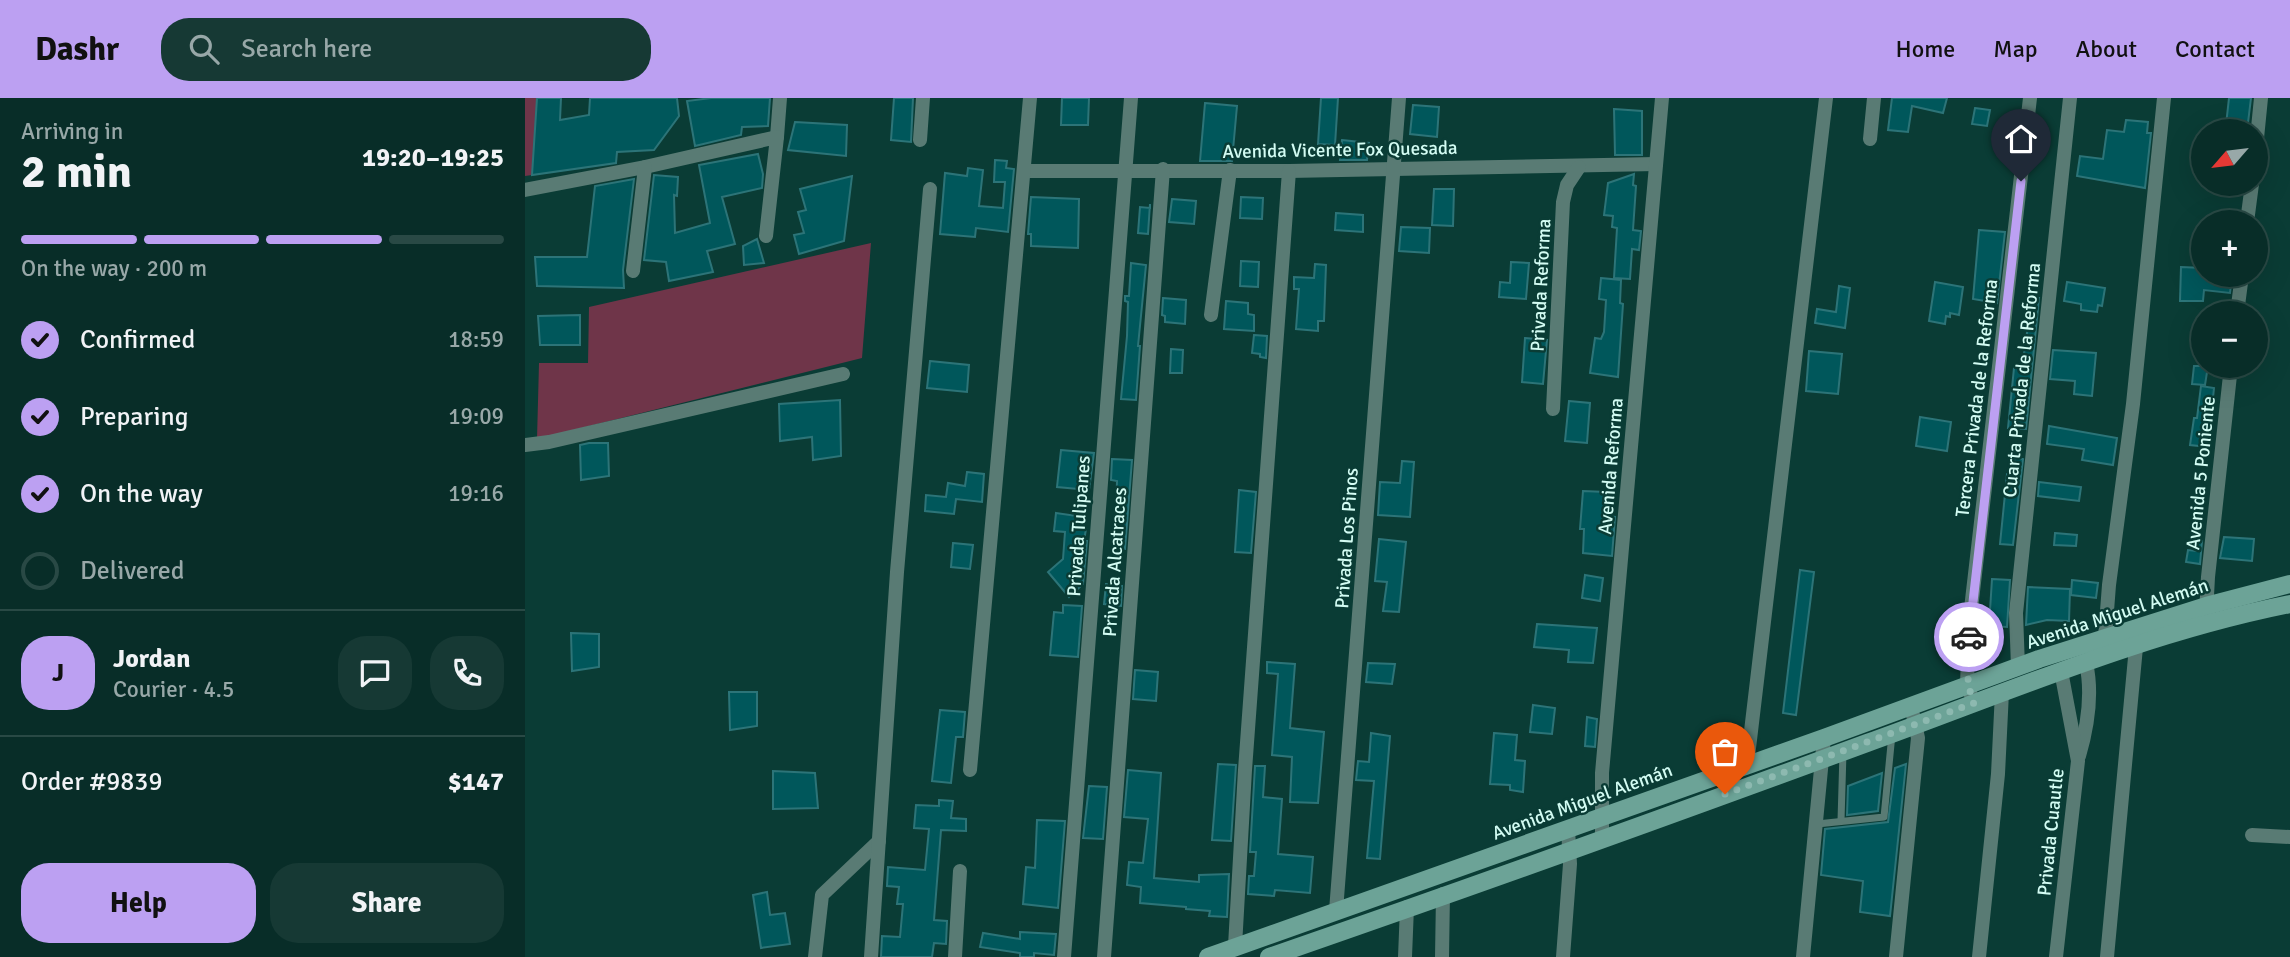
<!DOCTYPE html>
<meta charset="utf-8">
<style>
:root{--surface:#082d28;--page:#163934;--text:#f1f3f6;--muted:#98a8a8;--line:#294945;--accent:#bca0f2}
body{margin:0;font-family:Signika,sans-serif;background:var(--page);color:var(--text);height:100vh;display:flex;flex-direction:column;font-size:26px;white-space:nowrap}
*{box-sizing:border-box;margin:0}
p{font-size:23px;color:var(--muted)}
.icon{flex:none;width:38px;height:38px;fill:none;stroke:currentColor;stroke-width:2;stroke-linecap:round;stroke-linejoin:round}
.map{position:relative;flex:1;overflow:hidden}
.details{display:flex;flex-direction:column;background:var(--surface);width:525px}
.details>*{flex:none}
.needle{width:46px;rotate:242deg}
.buttons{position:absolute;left:1666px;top:21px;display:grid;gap:14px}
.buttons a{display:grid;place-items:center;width:77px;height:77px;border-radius:50%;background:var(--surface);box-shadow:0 7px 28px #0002,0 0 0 2px var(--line);font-size:35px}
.pin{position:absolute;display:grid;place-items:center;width:60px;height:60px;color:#fff;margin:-72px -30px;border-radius:50% 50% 50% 0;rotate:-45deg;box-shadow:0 0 7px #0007}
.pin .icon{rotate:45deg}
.courier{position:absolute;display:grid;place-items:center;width:70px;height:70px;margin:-35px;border:5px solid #bca0f2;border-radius:50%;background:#fff;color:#222;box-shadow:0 2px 9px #0007}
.overview em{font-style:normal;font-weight:700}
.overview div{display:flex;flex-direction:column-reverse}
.overview{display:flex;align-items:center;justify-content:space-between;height:119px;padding:0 21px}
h1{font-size:46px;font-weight:700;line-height:52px}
.bar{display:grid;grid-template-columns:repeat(4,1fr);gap:10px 7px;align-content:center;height:84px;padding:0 21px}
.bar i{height:9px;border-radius:5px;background:var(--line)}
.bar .on{background:var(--accent)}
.bar p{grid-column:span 4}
.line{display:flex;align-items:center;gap:18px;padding:0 21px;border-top:2px solid var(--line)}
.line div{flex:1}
.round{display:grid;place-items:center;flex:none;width:74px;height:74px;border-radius:28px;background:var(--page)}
ol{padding:0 21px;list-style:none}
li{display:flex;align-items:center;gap:21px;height:77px}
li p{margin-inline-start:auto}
li .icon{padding:7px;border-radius:50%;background:var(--accent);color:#111;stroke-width:4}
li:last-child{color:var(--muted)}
li i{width:38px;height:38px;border:4px solid var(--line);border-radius:50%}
.cta{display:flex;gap:14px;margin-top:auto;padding:14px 21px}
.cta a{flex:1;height:80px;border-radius:28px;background:var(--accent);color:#111;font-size:28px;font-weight:700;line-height:80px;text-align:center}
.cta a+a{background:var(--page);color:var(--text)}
header{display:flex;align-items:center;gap:42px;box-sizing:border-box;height:98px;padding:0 35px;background:var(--accent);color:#111}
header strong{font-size:33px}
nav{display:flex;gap:38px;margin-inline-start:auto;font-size:24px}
.search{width:490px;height:63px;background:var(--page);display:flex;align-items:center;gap:18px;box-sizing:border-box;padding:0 24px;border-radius:28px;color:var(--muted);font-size:26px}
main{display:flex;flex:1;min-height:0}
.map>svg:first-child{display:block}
</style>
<header>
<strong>Dashr</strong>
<div class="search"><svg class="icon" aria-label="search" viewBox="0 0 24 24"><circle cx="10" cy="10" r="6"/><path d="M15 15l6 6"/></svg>Search here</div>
<nav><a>Home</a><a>Map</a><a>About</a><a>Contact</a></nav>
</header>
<main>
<section class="details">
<div class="overview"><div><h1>2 min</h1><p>Arriving in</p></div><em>19:20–19:25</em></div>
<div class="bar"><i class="on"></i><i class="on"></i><i class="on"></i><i></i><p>On the way · 200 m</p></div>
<ol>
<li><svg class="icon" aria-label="check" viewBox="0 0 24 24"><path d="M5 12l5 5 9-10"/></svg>Confirmed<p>18:59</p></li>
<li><svg class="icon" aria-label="check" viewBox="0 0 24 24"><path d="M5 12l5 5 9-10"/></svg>Preparing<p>19:09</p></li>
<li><svg class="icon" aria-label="check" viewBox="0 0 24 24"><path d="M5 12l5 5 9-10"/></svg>On the way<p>19:16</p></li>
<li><i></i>Delivered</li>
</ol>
<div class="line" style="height:126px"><b class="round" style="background:var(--accent);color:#111">J</b><div><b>Jordan</b><p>Courier · 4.5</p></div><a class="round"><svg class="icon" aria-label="chat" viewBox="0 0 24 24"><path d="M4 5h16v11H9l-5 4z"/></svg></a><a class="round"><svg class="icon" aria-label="phone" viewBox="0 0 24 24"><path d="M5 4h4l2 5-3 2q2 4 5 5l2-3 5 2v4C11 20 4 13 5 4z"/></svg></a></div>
<div class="line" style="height:91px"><div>Order #9839</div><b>$147</b></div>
<div class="cta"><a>Help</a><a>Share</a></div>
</section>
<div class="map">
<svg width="1765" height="859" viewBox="0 0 1765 859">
<rect width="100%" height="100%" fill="#0a3c35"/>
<g fill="#6f3549">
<polygon points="0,0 12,0 7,77 0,78"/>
<polygon points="346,145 337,260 12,341 14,265 63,265 64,209"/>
</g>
<g fill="#00575b" stroke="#2c7478" stroke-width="2">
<polygon points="12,0 36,0 35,22 64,17 65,0 152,0 154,18 129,52 92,54 91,65 7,77"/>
<polygon points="186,0 245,0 243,28 217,29 216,37 170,48 162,3"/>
<polygon points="369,0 388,0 386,44 366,42"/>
<polygon points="537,0 564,0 563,27 536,27"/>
<polygon points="796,0 813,0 810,47 793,46"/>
<polygon points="1367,0 1422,0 1418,15 1387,8 1383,34 1363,32"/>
<polygon points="1704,0 1726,0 1722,33 1705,33 1706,27 1701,27"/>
<polygon points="680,5 712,8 707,63 675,63"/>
<polygon points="888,7 914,9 912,39 885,36"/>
<polygon points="1450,10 1465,12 1462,28 1447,26"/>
<polygon points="1089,11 1117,13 1117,57 1090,57"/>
<polygon points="1601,22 1623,24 1622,35 1626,35 1620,90 1552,78 1555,58 1578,61 1582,32 1599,34"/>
<polygon points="270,24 322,27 321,58 263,52"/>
<polygon points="817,42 844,45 842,62 815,62"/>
<polygon points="233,56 238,76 237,90 197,99 210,146 182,153 188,174 144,183 141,164 119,162 129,77 153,79 152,98 149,97 150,135 185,125 174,67"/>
<polygon points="470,62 482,63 481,70 489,71 483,134 451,130 450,139 415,136 420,75 442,78 443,70 458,72 454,108 478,110 480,84 469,84"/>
<polygon points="1109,76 1108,87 1111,88 1108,132 1116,133 1114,152 1107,151 1105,181 1089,180 1092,130 1087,129 1088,118 1079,117 1083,85"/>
<polygon points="327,78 319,143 274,156 269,137 279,135 273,114 281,112 275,91"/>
<polygon points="109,81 98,172 99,190 12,188 10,159 62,159 70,88"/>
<polygon points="909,91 929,91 928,128 907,127"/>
<polygon points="506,99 554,101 553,150 506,148 506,136 503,136"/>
<polygon points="716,99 738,100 737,121 715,120"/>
<polygon points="647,101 671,103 669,126 644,124"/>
<polygon points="625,106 623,136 613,135 615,109 625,110"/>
<polygon points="811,115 838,117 838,134 810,132"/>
<polygon points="876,129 905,130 904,155 874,153"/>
<polygon points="1454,132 1480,134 1472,205 1448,201"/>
<polygon points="232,141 239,165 219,167 218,148"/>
<polygon points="716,163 734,164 733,189 715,188"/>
<polygon points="986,164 1004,165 1001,201 974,199 975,184 985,185"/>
<polygon points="606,165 621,167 613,248 615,248 611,302 596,301 602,238 603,204 600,203 600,198 604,198"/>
<polygon points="790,166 801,167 799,223 793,223 793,233 771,231 774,191 769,191 769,179 789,180"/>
<polygon points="1656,169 1678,170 1678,177 1707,177 1705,195 1679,192 1678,203 1655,203"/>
<polygon points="1076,180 1096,182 1095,205 1098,206 1093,279 1065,275 1070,240 1076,241 1079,234 1081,202 1074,201"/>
<polygon points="1410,184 1438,189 1434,217 1425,215 1425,219 1421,218 1420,226 1404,223"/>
<polygon points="1542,184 1580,190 1577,208 1573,207 1572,214 1556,212 1556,206 1539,203"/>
<polygon points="1314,188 1325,190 1320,230 1290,225 1292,211 1311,214"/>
<polygon points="638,200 661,202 660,226 640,224 640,218 637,217"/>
<polygon points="1507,200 1514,200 1501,331 1483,330 1489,270 1497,270"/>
<polygon points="701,203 723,205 723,216 729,217 729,233 699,231"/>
<polygon points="55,217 55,247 15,247 13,218"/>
<polygon points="729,237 742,238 741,260 735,259 735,256 727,255"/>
<polygon points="1000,240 1022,242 1018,286 997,284"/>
<polygon points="646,251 658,252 657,275 645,275"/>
<polygon points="1528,252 1571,255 1567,298 1549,296 1550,283 1525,281"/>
<polygon points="1284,253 1317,256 1313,296 1281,293"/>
<polygon points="405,263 444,267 442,294 402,290"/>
<polygon points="1669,268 1683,268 1680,287 1667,286"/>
<polygon points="1676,288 1689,290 1683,349 1665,347 1669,320 1672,320"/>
<polygon points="315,302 316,358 288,362 287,339 255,343 254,306"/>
<polygon points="1044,303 1065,305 1062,345 1040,343"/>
<polygon points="1395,319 1426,324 1422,353 1391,348"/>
<polygon points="1524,328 1592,340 1588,367 1557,362 1559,351 1522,346"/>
<polygon points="64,345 83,345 84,378 56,382 55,347"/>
<polygon points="536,352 569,355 564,392 532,389"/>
<polygon points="1490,360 1498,361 1488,447 1475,446 1482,376 1488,376"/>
<polygon points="587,361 607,362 600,451 590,450 592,383 586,382"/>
<polygon points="877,363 889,364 885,419 853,417 855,384 875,385"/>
<polygon points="442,374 459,376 457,404 431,401 429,416 400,413 401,397 421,399 423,385 440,388"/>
<polygon points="1514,384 1556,389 1554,403 1513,398"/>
<polygon points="714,392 731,394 726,455 710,454"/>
<polygon points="1058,393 1081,394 1080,418 1090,419 1087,458 1058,455 1059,431 1055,431"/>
<polygon points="531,415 559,419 557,431 561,431 559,443 562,443 558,486 544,499 523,474 538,461 540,434 529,433"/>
<polygon points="1530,435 1552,437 1551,448 1529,447"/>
<polygon points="1699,439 1729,441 1727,463 1695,460"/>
<polygon points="854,441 881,444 874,514 858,513 862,484 850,483"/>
<polygon points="1672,442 1677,443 1675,466 1661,464 1663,452 1671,453"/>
<polygon points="428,445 448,447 445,471 426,469"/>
<polygon points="1275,472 1289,474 1271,617 1258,615"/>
<polygon points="1060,477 1078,480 1075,503 1057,500"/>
<polygon points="1467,481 1485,482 1482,529 1464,528"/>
<polygon points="1547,482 1573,485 1571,500 1546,497"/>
<polygon points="581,486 597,488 596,508 579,506"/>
<polygon points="1503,489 1545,491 1544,523 1522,522 1501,527"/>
<polygon points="538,507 557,508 553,559 525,557 529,514 538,515"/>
<polygon points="1012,526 1072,530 1068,565 1043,564 1044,552 1009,549"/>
<polygon points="46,535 74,536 74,569 47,573"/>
<polygon points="742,564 770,566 765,630 799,634 793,705 765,704 767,659 747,657 753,576 742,575"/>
<polygon points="843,565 870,566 867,586 841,584"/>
<polygon points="610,572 633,574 631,603 608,601"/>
<polygon points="204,594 232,594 232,628 205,632"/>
<polygon points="1008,607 1030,610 1027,636 1005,634"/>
<polygon points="415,612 440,614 438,639 431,639 426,685 407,683"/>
<polygon points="1062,619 1072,621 1070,649 1060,648"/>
<polygon points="846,635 865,638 855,761 842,760 849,683 831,682 833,663 844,664"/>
<polygon points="969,635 992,637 990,662 1000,663 998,694 985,692 985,687 965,686"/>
<polygon points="693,666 711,667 706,743 687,742"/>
<polygon points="1381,666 1365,818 1335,814 1338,783 1296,777 1300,731 1363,724 1370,670"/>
<polygon points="730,668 740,668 738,699 757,701 753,756 788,759 785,795 750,792 749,798 723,796 724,778 729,778 731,754 725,754"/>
<polygon points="603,672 636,675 629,780 674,784 674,777 704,776 702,819 684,818 685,813 661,811 661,809 615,805 616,789 602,787 604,764 618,765 623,721 599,719"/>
<polygon points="248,673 290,675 293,710 248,711"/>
<polygon points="1357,675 1353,713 1322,717 1323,688"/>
<polygon points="564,688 582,689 578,741 558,740"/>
<polygon points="414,702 428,703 426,720 441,721 441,733 416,732 409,822 422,823 421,846 409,845 407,859 356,859 357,838 375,839 378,806 372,806 374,789 362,788 363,769 400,772 404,731 389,730 391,707 414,708"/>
<polygon points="512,722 540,723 533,810 498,806 501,769 510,770"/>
<polygon points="242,794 245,817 260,815 265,846 236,850 228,797"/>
<polygon points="495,834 531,836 529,857 509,855 509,859 495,859 495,855 455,849 458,835 495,841"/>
</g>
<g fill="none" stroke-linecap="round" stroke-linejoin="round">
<g stroke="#597b74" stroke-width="7">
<polyline points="1316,723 1318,654"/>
<polyline points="1292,726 1359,719 1367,636"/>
</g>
<g stroke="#597b74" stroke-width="14">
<polyline points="252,39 255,0"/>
<polyline points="1345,41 1349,0"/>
<polyline points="395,42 398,0"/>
<polyline points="1731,50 1736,0"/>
<polyline points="499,73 764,73 1131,66"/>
<polyline points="0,92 120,69 252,39 241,138"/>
<polyline points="1722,124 1727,86"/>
<polyline points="108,173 120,69"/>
<polyline points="1712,215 1717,177"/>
<polyline points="686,217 705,72"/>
<polyline points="1028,311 1038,104 1042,87 1054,69"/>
<polyline points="0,347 24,344 318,276"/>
<polyline points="1681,516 1683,479 1706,268"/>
<polyline points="1580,539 1584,487 1608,306 1639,0"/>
<polyline points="1493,569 1491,515 1545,0"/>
<polyline points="1446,597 1442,587 1444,528 1505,0"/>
<path d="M1554 658C1563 627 1568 596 1561 565"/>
<polyline points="1222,667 1301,0"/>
<polyline points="445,672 505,0"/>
<polyline points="1727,737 1765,739"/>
<polyline points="1077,739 1077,675 1137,0"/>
<polyline points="811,813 874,0"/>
<polyline points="710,848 720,672 764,73"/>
<polyline points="290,859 297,797 354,743"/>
<polyline points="346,859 372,474 405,91"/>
<polyline points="430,859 435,773"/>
<polyline points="539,859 606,0"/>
<polyline points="579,859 638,71"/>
<polyline points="880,859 882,809"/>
<polyline points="917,859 918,796"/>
<polyline points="1038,859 1045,766 1043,731"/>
<polyline points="1278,859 1299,640"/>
<polyline points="1371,859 1393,640 1388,617"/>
<polyline points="1454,859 1473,676 1477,594"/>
<polyline points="1531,859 1553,663 1536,573"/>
<polyline points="1582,859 1611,549"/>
</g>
<g stroke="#6ca397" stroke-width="18">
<polyline points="683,859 1299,640 1514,561 1681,508 1765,486"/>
<path d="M744 859C944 790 1144 718 1342 645 1481 595 1619 535 1765 506"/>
</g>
</g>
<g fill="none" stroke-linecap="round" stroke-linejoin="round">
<polyline stroke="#8db9b0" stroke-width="7" stroke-dasharray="0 12.6" points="1200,696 1449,605 1443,587 1444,539"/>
<polyline stroke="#bca0f2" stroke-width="9" points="1444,539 1496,83"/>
</g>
<g text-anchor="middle" stroke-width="5" stroke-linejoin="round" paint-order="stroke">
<g font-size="19" fill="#d3fcf3" stroke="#0a3c35">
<text transform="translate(815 51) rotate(-1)" y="7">Avenida Vicente Fox Quesada</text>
<text transform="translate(1015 187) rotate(-87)" y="7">Privada Reforma</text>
<text transform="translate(1496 282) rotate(-84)" y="7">Cuarta Privada de la Reforma</text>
<text transform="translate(1451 300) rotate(-83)" y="7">Tercera Privada de la Reforma</text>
<text transform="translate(1085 368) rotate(-85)" y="7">Avenida Reforma</text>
<text transform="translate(1675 375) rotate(-84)" y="7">Avenida 5 Poniente</text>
<text transform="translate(553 428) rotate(-86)" y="7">Privada Tulipanes</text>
<text transform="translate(821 440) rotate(-86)" y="7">Privada Los Pinos</text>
<text transform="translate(589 464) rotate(-86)" y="7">Privada Alcatraces</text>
<text transform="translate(1592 515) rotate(-18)" y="7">Avenida Miguel Alemán</text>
<text transform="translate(1057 703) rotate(-20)" y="7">Avenida Miguel Alemán</text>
<text transform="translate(1525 734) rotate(-84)" y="7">Privada Cuautle</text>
</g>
</g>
</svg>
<div class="buttons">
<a><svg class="needle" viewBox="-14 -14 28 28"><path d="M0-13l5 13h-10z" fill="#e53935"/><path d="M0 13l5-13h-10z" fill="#98a8a8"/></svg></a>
<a>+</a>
<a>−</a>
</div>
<div class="pin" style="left:1200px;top:696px;background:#ea580c"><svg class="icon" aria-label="bag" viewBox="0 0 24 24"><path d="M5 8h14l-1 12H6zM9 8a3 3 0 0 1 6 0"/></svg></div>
<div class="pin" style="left:1496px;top:83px;background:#1f2937"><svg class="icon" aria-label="home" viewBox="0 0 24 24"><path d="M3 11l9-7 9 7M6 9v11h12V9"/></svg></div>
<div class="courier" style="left:1444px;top:539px"><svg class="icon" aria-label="car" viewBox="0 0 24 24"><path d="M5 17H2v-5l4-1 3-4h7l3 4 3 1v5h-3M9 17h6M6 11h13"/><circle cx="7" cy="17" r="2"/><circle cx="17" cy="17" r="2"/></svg></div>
</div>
</main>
